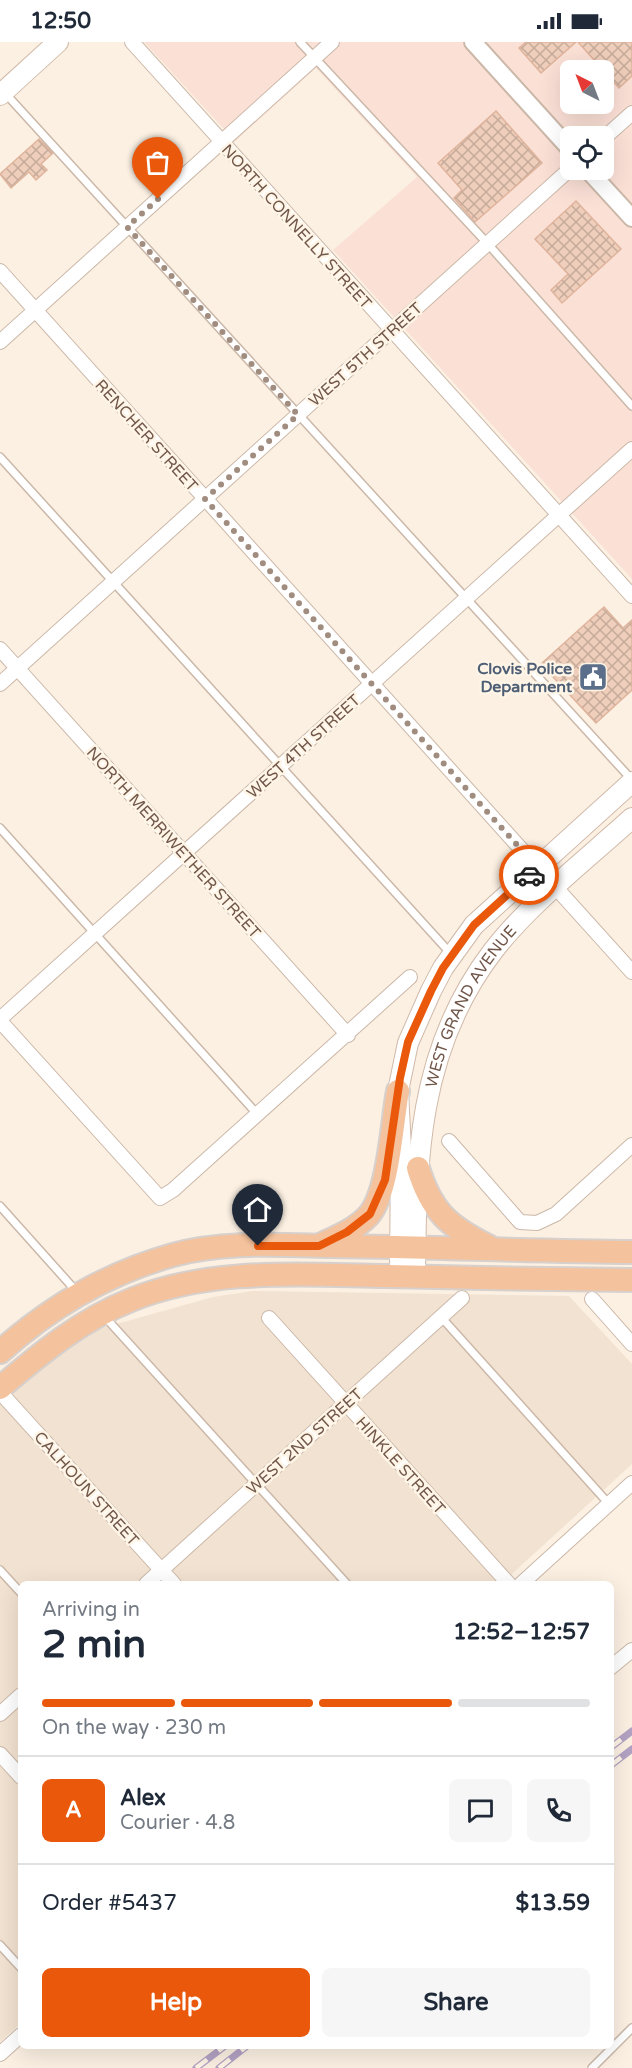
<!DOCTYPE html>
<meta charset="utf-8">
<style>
:root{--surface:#fff;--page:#f6f6f7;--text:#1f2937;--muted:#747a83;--line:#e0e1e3;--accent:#ea580c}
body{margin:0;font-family:"Varela Round",sans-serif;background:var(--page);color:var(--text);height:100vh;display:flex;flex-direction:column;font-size:22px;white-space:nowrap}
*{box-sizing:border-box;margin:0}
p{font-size:20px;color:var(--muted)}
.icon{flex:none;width:33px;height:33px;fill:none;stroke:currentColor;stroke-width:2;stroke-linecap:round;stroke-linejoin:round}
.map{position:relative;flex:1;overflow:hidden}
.side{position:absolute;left:18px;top:1539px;width:596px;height:468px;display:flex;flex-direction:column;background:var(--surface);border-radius:9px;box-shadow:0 6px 24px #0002}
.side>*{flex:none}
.needle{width:39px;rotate:318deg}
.fabs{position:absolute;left:560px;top:18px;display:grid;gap:12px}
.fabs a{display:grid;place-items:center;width:54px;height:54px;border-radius:9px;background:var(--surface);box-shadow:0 6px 24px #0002;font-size:30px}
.pin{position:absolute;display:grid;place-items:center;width:51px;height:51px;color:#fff;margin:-62px -26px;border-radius:50% 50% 50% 0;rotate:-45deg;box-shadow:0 0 6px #0007}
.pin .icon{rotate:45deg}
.courier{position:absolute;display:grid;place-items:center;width:60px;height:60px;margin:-30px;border:4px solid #ea580c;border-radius:50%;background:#fff;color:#222;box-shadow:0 2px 8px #0007}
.summary em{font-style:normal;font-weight:800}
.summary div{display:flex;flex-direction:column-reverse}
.summary{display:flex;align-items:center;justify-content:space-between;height:102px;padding:0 24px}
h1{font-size:39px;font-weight:800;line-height:45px}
.bar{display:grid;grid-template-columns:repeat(4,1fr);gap:9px 6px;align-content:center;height:72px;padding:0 24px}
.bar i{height:8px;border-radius:4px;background:var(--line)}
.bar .active{background:var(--accent)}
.bar p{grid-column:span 4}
.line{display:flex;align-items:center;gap:15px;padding:0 24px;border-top:2px solid var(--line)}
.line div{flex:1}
.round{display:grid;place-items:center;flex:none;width:63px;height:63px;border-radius:9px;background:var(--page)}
.cta{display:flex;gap:12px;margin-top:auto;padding:12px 24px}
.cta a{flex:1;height:69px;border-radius:9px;background:var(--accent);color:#fff;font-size:24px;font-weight:800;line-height:69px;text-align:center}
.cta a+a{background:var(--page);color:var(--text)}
.status{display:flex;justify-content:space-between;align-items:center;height:42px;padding:0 30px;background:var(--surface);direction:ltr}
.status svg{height:16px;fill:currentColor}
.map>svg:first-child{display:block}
</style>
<div class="status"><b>12:50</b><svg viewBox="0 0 49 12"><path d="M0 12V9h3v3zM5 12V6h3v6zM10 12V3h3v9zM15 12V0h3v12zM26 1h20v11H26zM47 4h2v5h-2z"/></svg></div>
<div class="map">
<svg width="632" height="2026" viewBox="0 0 632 2026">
<defs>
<pattern id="building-cross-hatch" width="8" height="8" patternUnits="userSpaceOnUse" patternTransform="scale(1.5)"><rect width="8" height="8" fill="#efcebb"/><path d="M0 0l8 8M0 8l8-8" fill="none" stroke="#c6aa9a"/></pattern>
</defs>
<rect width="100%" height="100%" fill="#fbf0e2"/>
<polygon fill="#f2e2d1" points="253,1249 569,1254 632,1322 632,1422 501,1542 21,1542 21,1981 0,2000 0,1357 88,1290 213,1255"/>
<path fill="#fbe0d6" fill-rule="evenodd" d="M144 0H632V537L333 208 417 135 316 26 235 99ZM570 28H603V62H570ZM570 94H603V128H570Z"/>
<g fill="url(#building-cross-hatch)" stroke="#e0b49c" stroke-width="1.5">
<polygon points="526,0 576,0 541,31 519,6"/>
<polygon points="578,0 632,0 632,34 619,46"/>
<polygon points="496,69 542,121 475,180 454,156 462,148 438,121"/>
<polygon points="39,97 53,111 41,122 47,128 36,138 29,130 11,146 0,132"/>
<polygon points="576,159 621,207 562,261 551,248 568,232 535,197"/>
<polygon points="604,565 623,586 632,578 632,648 596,681 541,622"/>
</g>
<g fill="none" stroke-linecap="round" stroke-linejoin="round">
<g stroke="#cbb8a9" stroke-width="10">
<g id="service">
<polyline points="300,0 488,202 632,364"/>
<polyline points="5,51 632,738"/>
<polyline points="0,415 452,913"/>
<polyline points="0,786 258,1073"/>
<polyline points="0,1164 76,1249"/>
<polyline points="105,1275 347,1542"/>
<polyline points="441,1275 609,1462"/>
<polyline points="0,1528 21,1551"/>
<polyline points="0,1903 21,1926"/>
<polyline points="592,2026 632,1986"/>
</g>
</g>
<g stroke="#cbb8a9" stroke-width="16">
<g id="minor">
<polyline points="132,0 632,554"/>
<polyline points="603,97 632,71"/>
<polyline points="0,229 632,930"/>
<polyline points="0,300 332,0"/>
<polyline points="0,607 348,993"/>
<polyline points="0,642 570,127"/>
<polyline points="0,977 632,407"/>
<polyline points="0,979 160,1156 173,1148 410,935"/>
<polyline points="449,1099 520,1180 537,1181 556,1172 632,1103"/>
<polyline points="592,1257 632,1302"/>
<polyline points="269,1276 509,1542"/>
<polyline points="0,1350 174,1542"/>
<polyline points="146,1542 462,1256"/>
<polyline points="521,1542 632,1441"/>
<polyline points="610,1626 632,1608"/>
<polyline points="0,1672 21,1653"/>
<polyline points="0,1712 21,1735"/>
<polyline points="0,2012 21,1993"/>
</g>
</g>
<g stroke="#cbb8a9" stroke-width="20">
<g id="tertiary">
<polyline points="473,0 570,107"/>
<polyline points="588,128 632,176"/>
</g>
</g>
<g stroke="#d0b9a9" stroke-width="22">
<g id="secondary">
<polyline points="0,53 58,0"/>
<polyline points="400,1235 401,1107 398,1049 408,1001 431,949 443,926 474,883 632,740"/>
<path id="s1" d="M415 1235C416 1116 418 1007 493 909 529 862 588 816 632 776"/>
</g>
</g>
<g stroke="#d7d0cc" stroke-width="26">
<g id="trunk">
<path d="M418 1126C431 1169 449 1185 488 1204"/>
<path d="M322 1202C339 1194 356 1187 369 1173 389 1149 392 1081 398 1049"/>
<path d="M0 1310C50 1265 108 1231 173 1213 223 1199 280 1203 332 1204 432 1205 532 1209 632 1210"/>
<path d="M0 1346C41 1311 81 1278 131 1258 212 1225 301 1233 387 1234 469 1236 550 1237 632 1238"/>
</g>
</g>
<use href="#service" stroke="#fff" stroke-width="7"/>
<use href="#minor" stroke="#fff" stroke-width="14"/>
<use href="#tertiary" stroke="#fff" stroke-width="16"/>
<use href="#secondary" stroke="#fff" stroke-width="20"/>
<use href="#trunk" stroke="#f4c29c" stroke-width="22"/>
<g stroke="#b3a2c3" stroke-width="7">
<g id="rail">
<polyline points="610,1706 632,1689"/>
<polyline points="610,1724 632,1707"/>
<polyline points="196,2026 225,2004"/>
<polyline points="219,2026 247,2004"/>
</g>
</g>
<use href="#rail" stroke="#fef5e7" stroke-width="4.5" stroke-dasharray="14" stroke-linecap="butt"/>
</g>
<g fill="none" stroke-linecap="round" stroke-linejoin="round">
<polyline stroke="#a18d7f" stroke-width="6" stroke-dasharray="0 10.8" points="158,157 127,185 298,373 205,457 537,825 529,833"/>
<polyline stroke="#ea580c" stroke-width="8" points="258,1204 319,1204 347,1190 370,1172 385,1138 400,1036 408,1000 431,949 443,926 474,883 529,833"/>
</g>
<defs>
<g id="civic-square" transform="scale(1.5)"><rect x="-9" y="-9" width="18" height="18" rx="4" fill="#5c6f8a" stroke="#fef5e7"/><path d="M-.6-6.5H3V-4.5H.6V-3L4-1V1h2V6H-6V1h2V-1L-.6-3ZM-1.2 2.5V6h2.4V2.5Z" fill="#fff"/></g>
</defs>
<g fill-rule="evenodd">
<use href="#civic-square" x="593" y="635"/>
</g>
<g text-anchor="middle" stroke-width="5" stroke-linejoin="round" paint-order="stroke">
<g font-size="16" fill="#71574a" stroke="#fef5e7">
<text transform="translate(297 184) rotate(48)" y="6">NORTH CONNELLY STREET</text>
<text transform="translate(365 312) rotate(-42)" y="6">WEST 5TH STREET</text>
<text transform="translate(147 393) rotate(48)" y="6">RENCHER STREET</text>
<text transform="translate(303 704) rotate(-42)" y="6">WEST 4TH STREET</text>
<text transform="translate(174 800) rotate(48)" y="6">NORTH MERRIWETHER STREET</text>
<text dy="6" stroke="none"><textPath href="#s1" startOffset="282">WEST GRAND AVENUE</textPath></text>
<text transform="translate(304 1399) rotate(-42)" y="6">WEST 2ND STREET</text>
<text transform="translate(401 1423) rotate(48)" y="6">HINKLE STREET</text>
<text transform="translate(87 1446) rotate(48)" y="6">CALHOUN STREET</text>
</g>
<g font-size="16" font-weight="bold" fill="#4e5e75" stroke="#fef5e7" text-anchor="end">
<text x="572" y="632">Clovis Police<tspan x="572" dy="18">Department</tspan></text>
</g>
</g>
</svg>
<div class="fabs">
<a><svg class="needle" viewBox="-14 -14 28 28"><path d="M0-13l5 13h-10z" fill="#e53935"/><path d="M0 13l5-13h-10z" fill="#747a83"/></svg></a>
<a><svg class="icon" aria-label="locate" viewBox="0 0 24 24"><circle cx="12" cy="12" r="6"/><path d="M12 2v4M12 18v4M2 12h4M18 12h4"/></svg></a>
</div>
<div class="pin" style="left:158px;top:157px;background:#ea580c"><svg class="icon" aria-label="bag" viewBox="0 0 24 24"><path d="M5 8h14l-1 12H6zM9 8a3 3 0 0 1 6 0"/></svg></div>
<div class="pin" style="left:258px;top:1204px;background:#1f2937"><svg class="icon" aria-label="home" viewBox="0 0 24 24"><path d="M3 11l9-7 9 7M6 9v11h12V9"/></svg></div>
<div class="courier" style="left:529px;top:833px"><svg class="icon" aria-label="car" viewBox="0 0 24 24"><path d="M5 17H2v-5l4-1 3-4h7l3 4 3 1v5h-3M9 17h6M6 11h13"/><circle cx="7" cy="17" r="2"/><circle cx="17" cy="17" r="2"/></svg></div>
<section class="side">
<div class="summary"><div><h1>2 min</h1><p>Arriving in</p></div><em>12:52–12:57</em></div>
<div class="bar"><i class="active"></i><i class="active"></i><i class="active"></i><i></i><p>On the way · 230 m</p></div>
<div class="line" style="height:108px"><b class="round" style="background:var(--accent);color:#fff">A</b><div><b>Alex</b><p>Courier · 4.8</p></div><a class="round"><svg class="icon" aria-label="chat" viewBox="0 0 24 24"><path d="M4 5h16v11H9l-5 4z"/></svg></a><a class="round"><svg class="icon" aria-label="phone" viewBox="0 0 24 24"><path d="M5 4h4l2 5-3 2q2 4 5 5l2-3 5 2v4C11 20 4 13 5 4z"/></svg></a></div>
<div class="line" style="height:78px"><div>Order #5437</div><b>$13.59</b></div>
<div class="cta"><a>Help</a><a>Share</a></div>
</section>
</div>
